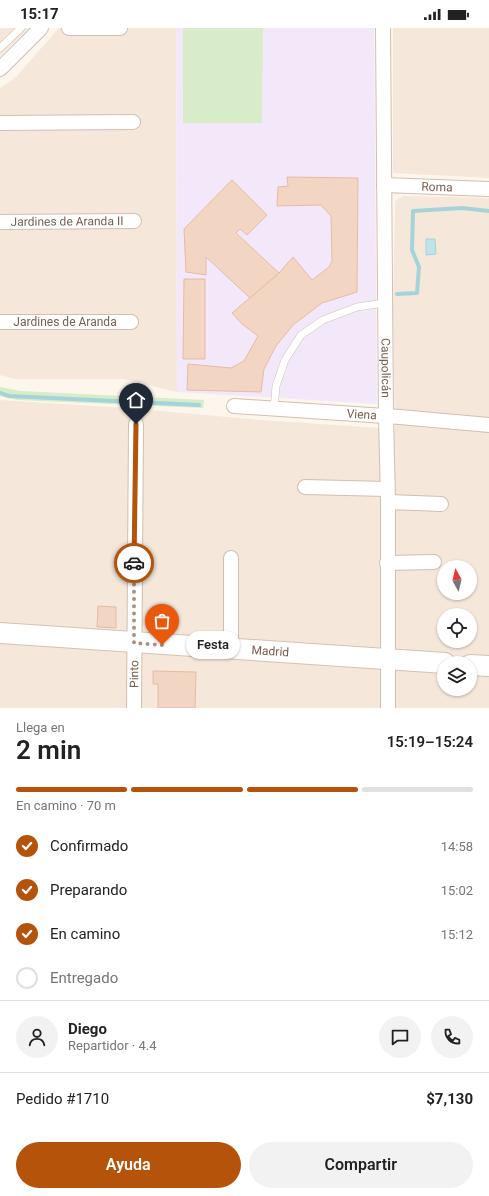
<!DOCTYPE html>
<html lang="es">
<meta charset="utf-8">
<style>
:root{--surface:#fff;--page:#f2f2f2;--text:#222;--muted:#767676;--line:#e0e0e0;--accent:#b45309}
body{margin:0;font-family:Roboto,sans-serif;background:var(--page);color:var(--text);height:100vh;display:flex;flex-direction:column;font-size:15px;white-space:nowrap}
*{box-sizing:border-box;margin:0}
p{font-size:13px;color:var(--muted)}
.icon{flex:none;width:22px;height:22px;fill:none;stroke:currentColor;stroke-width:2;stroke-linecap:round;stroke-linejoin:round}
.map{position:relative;height:680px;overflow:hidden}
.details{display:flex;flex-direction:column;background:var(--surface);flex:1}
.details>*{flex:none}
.needle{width:26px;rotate:352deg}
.tools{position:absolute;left:437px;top:532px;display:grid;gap:8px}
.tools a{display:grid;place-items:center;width:40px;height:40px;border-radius:50%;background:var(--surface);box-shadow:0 1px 3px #0004;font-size:20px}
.pin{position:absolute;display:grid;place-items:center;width:34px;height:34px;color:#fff;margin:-41px -17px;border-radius:50% 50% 50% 0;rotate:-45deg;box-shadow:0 0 4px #0007}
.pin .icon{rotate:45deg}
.courier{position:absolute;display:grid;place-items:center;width:40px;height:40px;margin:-20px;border:3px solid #b45309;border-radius:50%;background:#fff;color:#222;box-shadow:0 1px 5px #0007}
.bubble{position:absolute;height:28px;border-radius:14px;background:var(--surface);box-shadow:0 1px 3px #0004;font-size:13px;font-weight:600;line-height:28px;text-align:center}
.overview em{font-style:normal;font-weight:600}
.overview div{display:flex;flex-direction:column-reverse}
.overview{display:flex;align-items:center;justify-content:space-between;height:68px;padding:0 16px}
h1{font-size:26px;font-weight:600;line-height:30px}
.bar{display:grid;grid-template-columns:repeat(4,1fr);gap:6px 4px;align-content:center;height:48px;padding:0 16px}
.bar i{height:5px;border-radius:3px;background:var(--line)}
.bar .current{background:var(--accent)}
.bar p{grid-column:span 4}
.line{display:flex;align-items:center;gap:10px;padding:0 16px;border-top:1px solid var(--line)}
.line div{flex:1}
.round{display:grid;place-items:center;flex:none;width:42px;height:42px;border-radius:21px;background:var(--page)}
ol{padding:0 16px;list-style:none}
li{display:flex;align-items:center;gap:12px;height:44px}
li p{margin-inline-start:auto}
li .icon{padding:4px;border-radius:50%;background:var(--accent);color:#fff;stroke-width:4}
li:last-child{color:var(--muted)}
li i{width:22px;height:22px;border:2px solid var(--line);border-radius:50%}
.primary-button{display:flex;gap:8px;margin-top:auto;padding:8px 16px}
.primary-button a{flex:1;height:46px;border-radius:24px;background:var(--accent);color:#fff;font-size:16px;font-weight:600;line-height:46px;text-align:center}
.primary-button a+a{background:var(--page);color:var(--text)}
.status{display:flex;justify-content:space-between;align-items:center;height:28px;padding:0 20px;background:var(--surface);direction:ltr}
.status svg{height:11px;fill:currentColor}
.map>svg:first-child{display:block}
</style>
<div class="status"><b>15:17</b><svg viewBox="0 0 49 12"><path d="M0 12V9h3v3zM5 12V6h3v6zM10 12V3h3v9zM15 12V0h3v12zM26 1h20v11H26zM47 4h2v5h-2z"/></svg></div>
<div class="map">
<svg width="489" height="680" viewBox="0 0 489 680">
<rect width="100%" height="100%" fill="#fdf6ec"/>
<g fill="#f5e8da" fill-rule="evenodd">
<polygon points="0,0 29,0 0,28"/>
<polygon points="59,0 176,0 177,364 123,351 15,351 0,347 0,60 9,54 17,48"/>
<polygon points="393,0 489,0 489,150 393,145"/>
<path d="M403 168 489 170V680H0V372L126 380 261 392 395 401 393 284 395 173ZM444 539H470V565H444ZM444 587H470V613H444ZM444 635H470V661H444Z"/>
</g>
<polygon fill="#f3e8fa" points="176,0 374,0 377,376 177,364"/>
<g fill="#d8ecc9">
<polygon points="183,0 263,0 262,95 183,95"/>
<polygon points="0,359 21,363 204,372 203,380 18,372 0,368"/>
</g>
<polygon fill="#bfe3e8" stroke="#a5d3da" points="426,211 435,211 436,226 426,227"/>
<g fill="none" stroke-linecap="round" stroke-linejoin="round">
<g stroke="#a5d3da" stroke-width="4">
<polyline points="397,266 417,265 419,239 412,222 413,183 462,180 489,183"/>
<polyline points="0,365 9,368 199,377"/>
</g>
</g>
<g fill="#f3d5c3" stroke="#e6bba3">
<polygon points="287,149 358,150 357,264 322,275 293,297 276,318 264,341 261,364 187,362 188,336 231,340 244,333 258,308 242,296 232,285 279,245 293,229 312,252 329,239 332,233 331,188 321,177 277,178 278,159 288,158"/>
<polygon points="232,152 267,187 247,207 240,201 236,205 279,245 250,270 206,229 206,247 186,244 184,201"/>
<polygon points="184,251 205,251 205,331 183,331"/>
<polygon points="98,578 116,579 116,600 97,599"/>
<polygon points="153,643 196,644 195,680 158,680 158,656 153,656"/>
</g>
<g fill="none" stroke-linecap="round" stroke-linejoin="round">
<g stroke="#d1beb0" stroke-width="8">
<g id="lane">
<polyline points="0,20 21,0"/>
<polyline points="274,381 276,358 285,332 301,307 323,292 357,279 385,275"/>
</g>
</g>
<g stroke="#d1beb0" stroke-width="16">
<g id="street">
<polyline points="69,0 120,0"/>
<path id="s1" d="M383 0 386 388 388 474V680"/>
<polyline points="0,41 41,0"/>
<polyline points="0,95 133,94"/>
<path id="s2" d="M384 157 489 161"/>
<path id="s3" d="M0 194 134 193"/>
<path id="s4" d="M0 294H131"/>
<path id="s5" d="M234 378 400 389 489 397"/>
<polyline points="305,459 387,461"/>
<polyline points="388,474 441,476"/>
<polyline points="231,530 231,621"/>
<polyline points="387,535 434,534"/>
<path id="s6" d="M134 680 136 396"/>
</g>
</g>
<g stroke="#d6c0b0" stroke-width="22">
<g id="secondary">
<path id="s7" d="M0 605 445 635"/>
<polyline points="470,637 489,638"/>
</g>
</g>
<use href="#lane" stroke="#fff" stroke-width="7"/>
<use href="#street" stroke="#fff" stroke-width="14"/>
<use href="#secondary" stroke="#fff" stroke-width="20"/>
</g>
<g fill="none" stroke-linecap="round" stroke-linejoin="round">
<polyline stroke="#a89285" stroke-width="4" stroke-dasharray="0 7.2" points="134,535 134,615 162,617"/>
<polyline stroke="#b45309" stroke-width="5" points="134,535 136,396"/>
</g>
<g text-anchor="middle" stroke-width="3.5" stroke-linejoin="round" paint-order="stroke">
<g font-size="12" fill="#7a5c4d" stroke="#fffaf3">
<text dy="4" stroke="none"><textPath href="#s2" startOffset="53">Roma</textPath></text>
<text dy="4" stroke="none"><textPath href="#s3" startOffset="67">Jardines de Aranda II</textPath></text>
<text dy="4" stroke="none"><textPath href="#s4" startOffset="65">Jardines de Aranda</textPath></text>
<text dy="4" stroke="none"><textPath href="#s1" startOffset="340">Caupolicán</textPath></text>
<text dy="4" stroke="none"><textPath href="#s5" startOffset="128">Viena</textPath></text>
<text dy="4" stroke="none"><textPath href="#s7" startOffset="271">Madrid</textPath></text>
<text dy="4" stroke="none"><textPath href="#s6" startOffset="34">Pinto</textPath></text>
</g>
</g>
</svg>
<div class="tools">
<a><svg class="needle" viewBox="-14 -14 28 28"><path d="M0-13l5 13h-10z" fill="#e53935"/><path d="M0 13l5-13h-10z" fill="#767676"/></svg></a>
<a><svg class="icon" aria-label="locate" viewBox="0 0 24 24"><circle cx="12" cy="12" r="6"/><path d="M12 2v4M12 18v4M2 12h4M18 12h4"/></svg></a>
<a><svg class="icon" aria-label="layers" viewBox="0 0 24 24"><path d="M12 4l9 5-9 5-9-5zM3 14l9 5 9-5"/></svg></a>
</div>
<div class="pin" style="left:162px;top:617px;background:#ea580c"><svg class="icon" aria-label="bag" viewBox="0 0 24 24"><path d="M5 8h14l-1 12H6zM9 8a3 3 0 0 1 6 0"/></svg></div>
<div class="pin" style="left:136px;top:396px;background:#1f2937"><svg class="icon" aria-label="home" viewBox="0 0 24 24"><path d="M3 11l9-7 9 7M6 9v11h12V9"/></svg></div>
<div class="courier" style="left:134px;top:535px"><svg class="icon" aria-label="car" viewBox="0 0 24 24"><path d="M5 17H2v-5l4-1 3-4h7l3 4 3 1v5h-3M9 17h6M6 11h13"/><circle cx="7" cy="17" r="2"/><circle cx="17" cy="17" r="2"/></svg></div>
<div class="bubble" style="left:186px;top:603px;width:54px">Festa</div>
</div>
<section class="details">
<div class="overview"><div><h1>2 min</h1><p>Llega en</p></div><em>15:19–15:24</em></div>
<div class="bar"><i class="current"></i><i class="current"></i><i class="current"></i><i></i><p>En camino · 70 m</p></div>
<ol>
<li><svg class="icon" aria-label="check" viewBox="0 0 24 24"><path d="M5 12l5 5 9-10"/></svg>Confirmado<p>14:58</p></li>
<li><svg class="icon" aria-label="check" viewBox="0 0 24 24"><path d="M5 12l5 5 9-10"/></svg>Preparando<p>15:02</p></li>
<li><svg class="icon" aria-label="check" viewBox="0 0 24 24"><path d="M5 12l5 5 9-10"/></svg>En camino<p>15:12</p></li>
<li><i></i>Entregado</li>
</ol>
<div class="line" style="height:72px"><a class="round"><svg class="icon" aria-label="person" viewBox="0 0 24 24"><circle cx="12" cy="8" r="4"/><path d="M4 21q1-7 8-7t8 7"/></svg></a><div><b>Diego</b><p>Repartidor · 4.4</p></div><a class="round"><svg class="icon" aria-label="chat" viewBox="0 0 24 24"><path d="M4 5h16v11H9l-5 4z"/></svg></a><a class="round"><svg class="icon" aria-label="phone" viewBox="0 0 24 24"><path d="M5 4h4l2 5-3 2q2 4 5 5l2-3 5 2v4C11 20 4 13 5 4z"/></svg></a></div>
<div class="line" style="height:52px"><div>Pedido #1710</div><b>$7,130</b></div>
<div class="primary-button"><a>Ayuda</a><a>Compartir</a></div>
</section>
